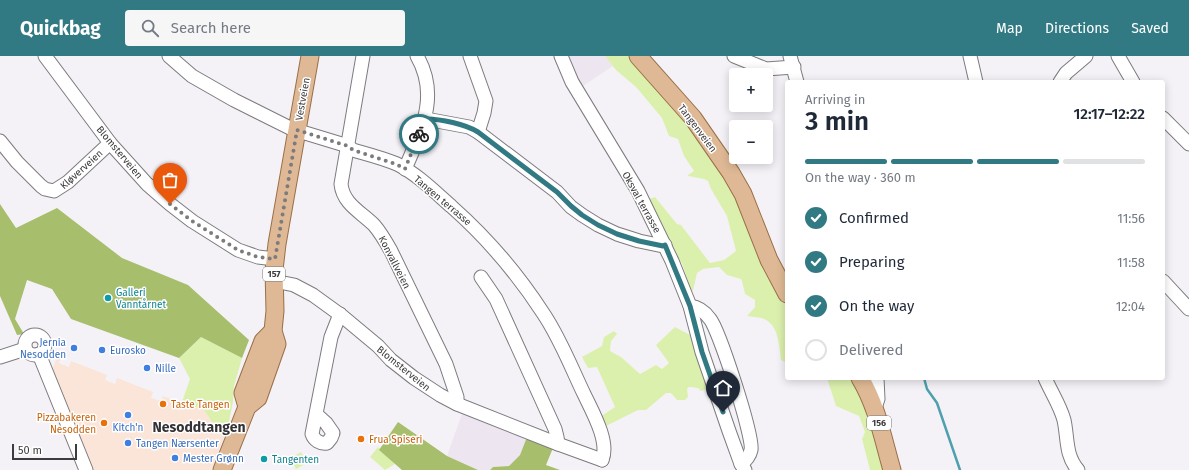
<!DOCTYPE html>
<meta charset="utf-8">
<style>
:root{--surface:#fff;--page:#f6f6f7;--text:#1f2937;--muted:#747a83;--line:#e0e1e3;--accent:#327a83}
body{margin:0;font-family:"Fira Sans",sans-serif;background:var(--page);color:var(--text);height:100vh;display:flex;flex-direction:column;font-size:15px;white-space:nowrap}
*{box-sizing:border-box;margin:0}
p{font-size:13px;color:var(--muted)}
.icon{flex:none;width:22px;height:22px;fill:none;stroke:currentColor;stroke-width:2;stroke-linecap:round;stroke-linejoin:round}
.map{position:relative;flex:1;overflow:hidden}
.side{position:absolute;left:785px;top:24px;width:380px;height:300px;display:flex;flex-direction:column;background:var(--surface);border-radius:4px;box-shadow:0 2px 10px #0003}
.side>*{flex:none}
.controls{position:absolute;left:729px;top:12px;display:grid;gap:8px}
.controls a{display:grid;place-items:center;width:44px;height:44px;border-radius:4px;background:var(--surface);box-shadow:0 2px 10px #0003;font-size:20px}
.scale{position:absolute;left:12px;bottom:10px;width:65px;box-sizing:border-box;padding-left:4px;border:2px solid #3d3b3d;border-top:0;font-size:11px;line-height:14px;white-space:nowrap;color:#3d3b3d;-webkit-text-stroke:3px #fff;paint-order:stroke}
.pin{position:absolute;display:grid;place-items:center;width:34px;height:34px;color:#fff;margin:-41px -17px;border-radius:50% 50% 50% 0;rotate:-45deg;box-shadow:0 0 4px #0007}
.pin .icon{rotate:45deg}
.courier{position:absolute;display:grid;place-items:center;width:40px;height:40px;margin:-20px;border:3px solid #327a83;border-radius:50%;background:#fff;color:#222;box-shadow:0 1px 5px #0007}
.overview em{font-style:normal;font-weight:600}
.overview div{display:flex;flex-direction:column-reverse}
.overview{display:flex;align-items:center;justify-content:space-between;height:68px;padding:0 20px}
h1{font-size:26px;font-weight:600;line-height:30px}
.bar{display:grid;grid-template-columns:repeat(4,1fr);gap:6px 4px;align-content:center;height:48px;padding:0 20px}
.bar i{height:5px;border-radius:3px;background:var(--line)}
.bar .current{background:var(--accent)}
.bar p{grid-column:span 4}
ol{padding:0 20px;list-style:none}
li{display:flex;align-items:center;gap:12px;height:44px}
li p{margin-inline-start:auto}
li .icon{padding:4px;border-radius:50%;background:var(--accent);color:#fff;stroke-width:4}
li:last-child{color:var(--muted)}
li i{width:22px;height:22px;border:2px solid var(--line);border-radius:50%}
header{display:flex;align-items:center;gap:24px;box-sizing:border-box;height:56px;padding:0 20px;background:var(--accent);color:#fff}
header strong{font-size:19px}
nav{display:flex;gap:22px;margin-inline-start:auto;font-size:14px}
.search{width:280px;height:36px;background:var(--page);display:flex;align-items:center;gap:10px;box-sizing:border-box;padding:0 14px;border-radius:4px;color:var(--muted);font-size:15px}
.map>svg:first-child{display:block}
</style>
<header>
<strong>Quickbag</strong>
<div class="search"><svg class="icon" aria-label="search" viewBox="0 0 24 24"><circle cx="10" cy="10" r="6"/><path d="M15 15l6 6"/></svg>Search here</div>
<nav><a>Map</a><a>Directions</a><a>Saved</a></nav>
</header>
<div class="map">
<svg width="1189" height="414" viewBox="0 0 1189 414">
<rect width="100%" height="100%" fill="#f5f2f7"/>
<polygon fill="#fbe4d8" points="58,299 61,301 59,307 69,311 71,305 107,319 105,324 115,328 117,322 153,336 151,342 161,345 163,340 204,354 212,366 228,371 211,414 93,414 69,352 52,314"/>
<g fill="#ede5f0">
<polygon points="564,0 605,0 613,10 580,32"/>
<polygon points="463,355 527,381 520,399 509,410 493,411 490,414 478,414 447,400"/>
</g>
<g fill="#dcf0ae">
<path d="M605 0H649L781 213 787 223V307L781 304C779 291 779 271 766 264 761 261 752 261 747 260L755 251V244L745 238 742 225 741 223 727 219 719 211 703 213 697 217 693 235 690 233 682 207 678 204 662 168 649 143 655 141 677 168 681 169 710 207 724 204 736 195 727 160 711 133 708 125 704 123 688 120V119L694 115 684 100 678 83 669 80 662 62 636 31 616 14Z"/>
<polygon points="675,271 694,281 697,300 707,333 701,335 698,332 689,331 687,333 688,341 685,344 677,344 671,337 666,337 646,354 638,354 604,371 600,361 615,351 597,311 588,312 582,301 602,290 604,281 614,275 617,278 611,285 610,295 621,301 640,318 656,309 662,313 669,307 656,289"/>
<polygon points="201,281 242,302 234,330 233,346 228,371 212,366 204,354 182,346 190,323 179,302"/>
<path d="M827 322H882C881 354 890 383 899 414H870L862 383 865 376 859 360 836 350Z"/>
<polygon points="378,391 395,408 385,414 370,401"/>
<polygon points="301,396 307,407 296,413 290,402"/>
</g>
<g fill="#a7be6d">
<polygon points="0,148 16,172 57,152 122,202 188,229 249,284 242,302 201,281 179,302 71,263 52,233 27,224 15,263 24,278 17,279 0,240"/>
<polygon points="398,366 447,400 478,414 402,414 379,394"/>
<polygon points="527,381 553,392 546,409 560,414 490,414 493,411 509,410 520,399"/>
</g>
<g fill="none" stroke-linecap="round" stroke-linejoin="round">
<polyline stroke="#4ea0af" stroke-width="2.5" points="924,322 927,333 937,347 960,414"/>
<g stroke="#7e7b7f" stroke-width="15">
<g id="minor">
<polyline points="45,0 110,87 147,128 170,148 192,165 238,194 258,201 275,203"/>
<path d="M169 0 192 20 234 44 292 73 348 90 353 94C367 98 383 102 397 108 417 118 435 136 452 151 487 182 517 217 543 257 560 282 571 311 584 338 592 355 610 386 602 404"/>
<path d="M363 0 341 128C343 148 361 156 374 169 381 177 386 186 391 195L446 308 457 341V348"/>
<polyline points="470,0 486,45 484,57 478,76"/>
<polyline points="561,0 572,26 638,135 672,205 690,250 702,296 729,375 741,408 745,414"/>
<polyline points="734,0 766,13 794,11"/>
<polyline points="790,0 797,26"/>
<polyline points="970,0 976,26"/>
<polyline points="1118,0 1133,26"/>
<polyline points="1060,26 1066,17 1086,0"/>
<polyline points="1163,62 1189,88"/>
<polyline points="426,63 469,71 478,76 557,136 571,151 582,159 598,169 617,178 639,185 663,190 665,189"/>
<polyline points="0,85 17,106 41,130 45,133 54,135 68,126 110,87"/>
<path d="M405 113C421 75 440 40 417 0"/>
<polyline points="481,221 496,243 555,373 557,381 558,388"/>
<polyline points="274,225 294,229 313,239 342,260 378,290 391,304 414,322 440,339 457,348 558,388 602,404"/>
<polyline points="1163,225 1189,253"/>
<path d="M690 250C698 251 705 256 710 263 719 274 754 381 751 394 750 399 746 405 741 408"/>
<circle cx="35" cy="289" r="10"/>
<polyline points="39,298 86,414"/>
<polyline points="0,301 25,293"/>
<path d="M1045 322C1051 336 1060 349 1064 364 1068 382 1065 399 1078 414"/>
<polyline points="875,352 878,343 877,322"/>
<path d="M316 358 326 367 333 377 331 382 327 387C320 388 314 384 312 378L331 281 340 258"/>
</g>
</g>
<g stroke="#996f48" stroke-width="19">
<g id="major">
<polyline points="638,0 693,62 731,117 743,138 769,204 787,238"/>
<path d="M860 322C877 350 883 383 892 414"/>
<polyline points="247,351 243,337 263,285 273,275"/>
<polyline points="222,414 247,351 258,342 277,288 273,275 275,255 274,214 277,188 310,0"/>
</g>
</g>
<use href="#minor" stroke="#fff" stroke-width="13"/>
<use href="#major" stroke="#dfb995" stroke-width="17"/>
</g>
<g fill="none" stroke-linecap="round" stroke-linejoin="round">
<polyline stroke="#7d7b7e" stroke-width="4" stroke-dasharray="0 7.2" points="170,148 192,165 238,194 258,201 275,203 297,74 348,90 353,94 396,108 405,113 419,78"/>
<path stroke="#327a83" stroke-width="5" d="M419 78 426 63C441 63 465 68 478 76L557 136 571 150 582 159 598 169 617 178 639 185 663 190 665 189 690 250 702 296 723 356"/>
</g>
<g fill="#0f9aa8" stroke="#fff" stroke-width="1.5">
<circle cx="108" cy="242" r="4"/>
<circle cx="264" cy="403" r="4"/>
</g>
<g fill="#3f7fe0" stroke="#fff" stroke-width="1.5">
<circle cx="74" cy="292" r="4"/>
<circle cx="102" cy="294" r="4"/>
<circle cx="147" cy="312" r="4"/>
<circle cx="128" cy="359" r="4"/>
<circle cx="128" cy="387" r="4"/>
<circle cx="175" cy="402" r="4"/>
</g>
<g fill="#e8710a" stroke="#fff" stroke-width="1.5">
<circle cx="163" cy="348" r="4"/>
<circle cx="104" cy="367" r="4"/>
<circle cx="361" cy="383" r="4"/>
</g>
<g text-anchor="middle" stroke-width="3" stroke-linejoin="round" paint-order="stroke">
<g fill="#fff" stroke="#777677" stroke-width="1">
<rect x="263" y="211" width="22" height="14" rx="3"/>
<rect x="867" y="360" width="24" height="14" rx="3"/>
</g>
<g font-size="9" font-weight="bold" fill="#3d3b3d">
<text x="274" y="221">157</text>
<text x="879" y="370">156</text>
</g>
<g font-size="10" fill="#3d3b3d" stroke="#fff">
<text transform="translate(302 43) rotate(-80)" y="4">Vestveien</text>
<text transform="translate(698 72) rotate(53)" y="4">Tangenveien</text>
<text transform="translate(120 96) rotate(50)" y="4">Blomsterveien</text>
<text transform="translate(81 113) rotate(-42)" y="4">Kløverveien</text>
<text transform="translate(443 144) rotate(40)" y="4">Tangen terrasse</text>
<text transform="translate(642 146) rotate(61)" y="4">Oksval terrasse</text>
<text transform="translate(395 206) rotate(63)" y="4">Konvallveien</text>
<text transform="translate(404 312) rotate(39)" y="4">Blomsterveien</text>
</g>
<g font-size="10" fill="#0d838f" stroke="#fff" text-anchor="start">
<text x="116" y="240">Galleri<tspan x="116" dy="12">Vanntårnet</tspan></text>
<text x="272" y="407">Tangenten</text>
</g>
<g font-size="10" fill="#366cbe" stroke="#fff" text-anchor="start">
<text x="66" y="290" text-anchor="end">Jernia<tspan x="66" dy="12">Nesodden</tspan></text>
<text x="110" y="298">Eurosko</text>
<text x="155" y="316">Nille</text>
<text x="128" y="375" text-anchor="middle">Kitch'n</text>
<text x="136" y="391">Tangen Nærsenter</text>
<text x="183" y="406">Mester Grønn</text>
</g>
<g font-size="10" fill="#c56008" stroke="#fff" text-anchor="start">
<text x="171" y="352">Taste Tangen</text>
<text x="96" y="365" text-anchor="end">Pizzabakeren<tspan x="96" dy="12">Nesodden</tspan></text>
<text x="369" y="387">Frua Spiseri</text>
</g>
<g font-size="14" font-weight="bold" fill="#343134" stroke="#fff">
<text x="199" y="376">Nesoddtangen</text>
</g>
</g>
</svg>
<div class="controls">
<a>+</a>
<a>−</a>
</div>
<div class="scale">50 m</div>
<div class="pin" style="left:170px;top:148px;background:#ea580c"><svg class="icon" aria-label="bag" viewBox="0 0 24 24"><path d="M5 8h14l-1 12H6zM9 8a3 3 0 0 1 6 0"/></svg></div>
<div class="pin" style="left:723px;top:356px;background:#1f2937"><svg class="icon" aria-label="home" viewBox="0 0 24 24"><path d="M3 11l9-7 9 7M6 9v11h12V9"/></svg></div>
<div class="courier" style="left:419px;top:78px"><svg class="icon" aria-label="bike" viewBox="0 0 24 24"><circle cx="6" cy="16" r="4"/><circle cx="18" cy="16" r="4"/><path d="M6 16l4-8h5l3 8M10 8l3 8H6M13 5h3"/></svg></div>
<section class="side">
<div class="overview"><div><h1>3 min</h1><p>Arriving in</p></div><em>12:17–12:22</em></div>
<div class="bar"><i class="current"></i><i class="current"></i><i class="current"></i><i></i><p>On the way · 360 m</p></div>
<ol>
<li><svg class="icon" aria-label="check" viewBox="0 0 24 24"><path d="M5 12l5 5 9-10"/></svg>Confirmed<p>11:56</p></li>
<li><svg class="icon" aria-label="check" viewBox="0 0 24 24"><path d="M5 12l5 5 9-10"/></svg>Preparing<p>11:58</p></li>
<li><svg class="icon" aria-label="check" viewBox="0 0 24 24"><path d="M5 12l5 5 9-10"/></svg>On the way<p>12:04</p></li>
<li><i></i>Delivered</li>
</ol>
</section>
</div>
